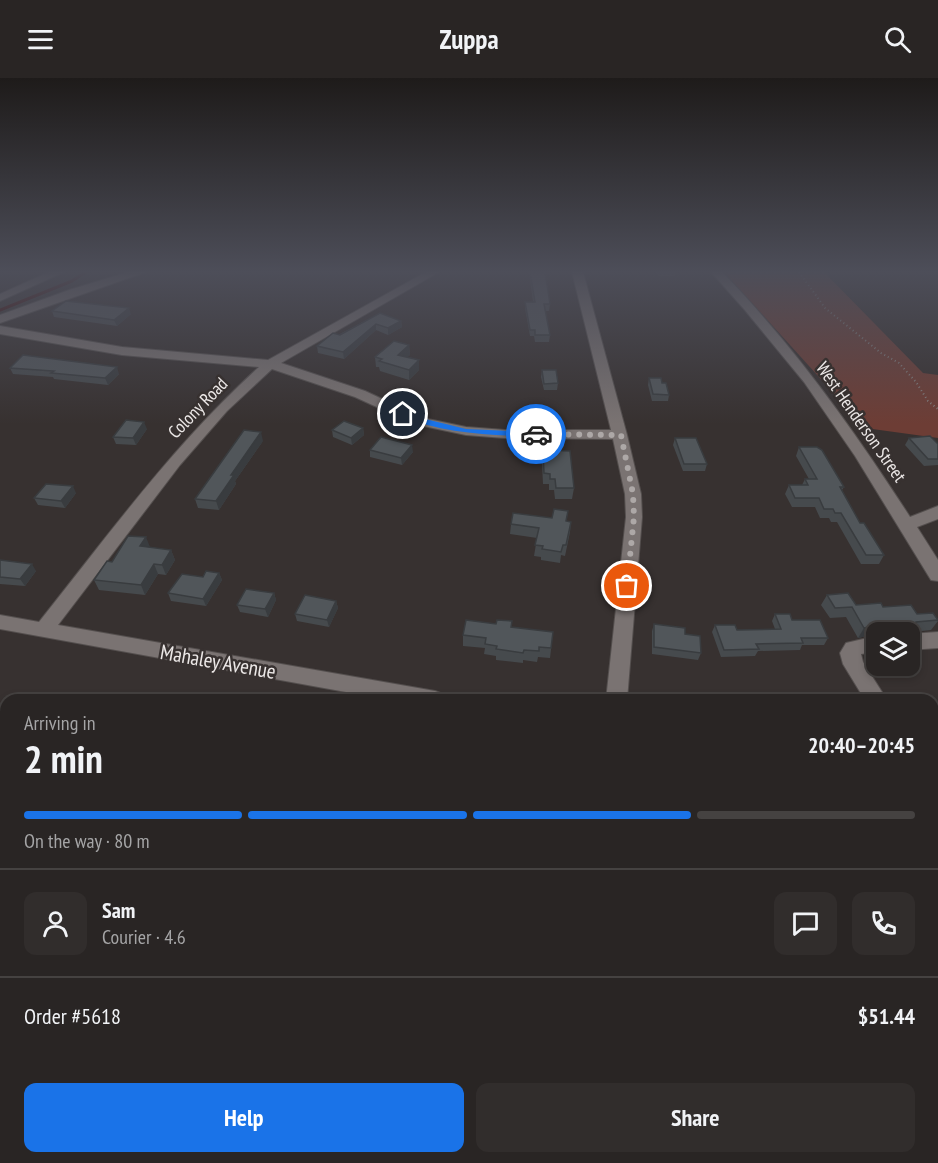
<!DOCTYPE html>
<meta charset="utf-8">
<style>
:root{--surface:#292524;--page:#312d2c;--text:#f1f3f6;--muted:#a5a5a6;--line:#454241;--accent:#1a73e8}
body{margin:0;font-family:"PT Sans Narrow",sans-serif;background:var(--page);color:var(--text);height:100vh;display:flex;flex-direction:column;font-size:22px;white-space:nowrap}
*{box-sizing:border-box;margin:0}
p{font-size:20px;color:var(--muted)}
.icon{flex:none;width:33px;height:33px;fill:none;stroke:currentColor;stroke-width:2;stroke-linecap:round;stroke-linejoin:round}
.map{position:relative;flex:1;overflow:hidden}
.panel{position:absolute;left:0px;top:616px;width:939px;height:470px;display:flex;flex-direction:column;background:var(--surface);border-radius:18px 18px 0 0;box-shadow:0 3px 9px #0003,0 0 0 2px var(--line)}
.panel>*{flex:none}
.buttons{position:absolute;left:866px;top:544px;display:grid;gap:12px}
.buttons a{display:grid;place-items:center;width:54px;height:54px;border-radius:12px;background:var(--surface);box-shadow:0 3px 9px #0003,0 0 0 2px var(--line);font-size:30px}
.pin{position:absolute;display:grid;place-items:center;width:51px;height:51px;color:#fff;margin:-26px;border:3px solid #fff;border-radius:50%;box-shadow:0 2px 6px #0007}
.courier{position:absolute;display:grid;place-items:center;width:60px;height:60px;margin:-30px;border:4px solid #1a73e8;border-radius:50%;background:#fff;color:#222;box-shadow:0 2px 8px #0007}
.headline em{font-style:normal;font-weight:700}
.headline div{display:flex;flex-direction:column-reverse}
.headline{display:flex;align-items:center;justify-content:space-between;height:102px;padding:0 24px}
h1{font-size:39px;font-weight:700;line-height:45px}
.bar{display:grid;grid-template-columns:repeat(4,1fr);gap:9px 6px;align-content:center;height:72px;padding:0 24px}
.bar i{height:8px;border-radius:4px;background:var(--line)}
.bar .on{background:var(--accent)}
.bar p{grid-column:span 4}
.line{display:flex;align-items:center;gap:15px;padding:0 24px;border-top:2px solid var(--line)}
.line div{flex:1}
.round{display:grid;place-items:center;flex:none;width:63px;height:63px;border-radius:12px;background:var(--page)}
.action{display:flex;gap:12px;margin-top:auto;padding:12px 24px}
.action a{flex:1;height:69px;border-radius:12px;background:var(--accent);color:#fff;font-size:24px;font-weight:700;line-height:69px;text-align:center}
.action a+a{background:var(--page);color:var(--text)}
header{display:flex;justify-content:space-between;align-items:center;height:78px;padding:0 24px;background:var(--surface);font-size:27px;font-weight:700}
.map>svg:first-child{display:block}
</style>
<header><svg class="icon" aria-label="menu" viewBox="0 0 24 24"><path d="M4 6h16M4 12h16M4 18h16"/></svg>Zuppa<svg class="icon" aria-label="search" viewBox="0 0 24 24"><circle cx="10" cy="10" r="6"/><path d="M15 15l6 6"/></svg></header>
<div class="map">
<svg width="938" height="1085" viewBox="0 0 938 1085">
<rect width="100%" height="100%" fill="#373130"/>
<g fill="#6d3d35">
<polygon points="724,194 824,194 923,295 938,297 938,360 865,350"/>
<polygon points="938,665 938,786 933,784 933,667"/>
</g>
<g fill="none" stroke-linecap="round" stroke-linejoin="round">
<polyline stroke="#3c0200" stroke-width="3" points="0,232 72,203 86,194"/>
<g stroke="#544f4e" stroke-width="2">
<g id="minor">
<polygon points="49,194 64,194 0,223 0,216"/>
<polygon points="128,194 146,194 0,245 0,237 69,212"/>
<path d="M426 194H439L281 285 365 313 423 340 466 349 505 352H611L572 194H583L627 357 641 416 642 439 627 622H606L626 439 625 416 613 361 505 360 466 357 414 346 355 319 272 291 227 333 180 387 58 547 435 613 443 616 445 622H390L0 551V537L39 544C109 456 175 365 259 289L122 277 0 256V248L122 269 268 282Z"/>
<path d="M711 194H722C795 269 854 352 910 439L938 428V441L917 449 938 482V503L931 502 855 378 804 304 744 231Z"/>
<polygon points="938,554 938,570 909,572 909,556"/>
<polygon points="876,558 876,574 861,576 863,584 887,622 865,622 843,586 840,575 846,565"/>
<polygon points="938,631 938,649 933,650 933,632"/>
<polygon points="600,1080 632,1080 633,1085 601,1085"/>
</g>
</g>
<polyline stroke="#868180" stroke-width="2" stroke-dasharray="1 3" stroke-linecap="butt" points="799,194 825,230 881,275 899,285 916,304 928,323 938,331"/>
<polyline stroke="#868180" stroke-width="3" stroke-dasharray="1.5 5" stroke-linecap="butt" points="933,728 938,726"/>
<polyline stroke="#868180" stroke-width="4.5" stroke-dasharray="2 7" stroke-linecap="butt" points="933,777 938,779"/>
<use href="#minor" fill="#7a7372" fill-rule="evenodd"/>
</g>
<g fill="#464a4d">
<polygon points="529,194 545,194 550,226 549,233 545,233 550,257 549,264 535,264 534,258 530,258 525,230 525,224 533,224"/>
<polygon points="656,194 675,194 675,198 659,198"/>
<polygon points="52,233 131,236 117,248 54,239"/>
<polygon points="380,235 401,243 402,249 388,257 376,252 344,281 318,275 317,268"/>
<polygon points="409,267 410,277 407,279 419,292 409,302 380,293 379,289 376,289 375,279"/>
<polygon points="10,290 119,296 108,307 54,301 53,299 13,296"/>
<polygon points="542,292 558,305 557,312 544,312 541,299"/>
<polygon points="649,300 662,305 669,317 668,323 652,323 648,307"/>
<polygon points="363,350 364,357 352,367 333,359 332,352"/>
<polygon points="147,351 136,367 116,366 113,359"/>
<polygon points="675,360 707,386 705,393 683,393 673,367"/>
<polygon points="909,360 938,366 938,387 924,388 905,367"/>
<polygon points="263,363 235,403 236,406 219,432 198,430 195,421"/>
<polygon points="799,369 844,409 842,412 860,445 884,477 879,486 861,486 837,444 831,444 829,440 820,440 815,429 792,429 785,416 789,407 802,407 805,401 809,401 796,378"/>
<polygon points="370,372 413,374 402,387 370,379"/>
<polygon points="543,375 574,410 572,421 555,421 554,412 549,412 549,406 543,406 542,386"/>
<polygon points="76,415 65,430 38,427 34,420"/>
<polygon points="566,443 571,444 570,454 565,478 561,477 560,485 541,482 541,479 534,478 537,460 510,456 511,446"/>
<polygon points="150,469 171,472 175,482 166,497 158,496 145,517 99,512 94,502 112,484"/>
<polygon points="0,482 36,493 25,508 0,506"/>
<polygon points="219,495 222,502 206,528 171,523 168,515 203,499"/>
<polygon points="274,515 276,522 268,539 240,534 237,527"/>
<polygon points="827,517 856,527 883,529 917,536 938,543 931,552 912,554 909,557 909,555 876,555 876,557 875,556 858,560 846,539 830,540 821,527"/>
<polygon points="336,523 338,530 329,549 297,543 295,536"/>
<polygon points="775,536 792,542 828,560 824,567 802,567 800,572 758,573 755,578 721,579 712,554 715,547 737,552 775,551 772,543"/>
<polygon points="512,543 512,549 553,554 550,580 538,579 537,584 523,582 523,585 496,582 496,578 484,576 485,570 463,568 463,557 496,546"/>
<polygon points="654,546 685,556 701,575 698,582 652,576 652,553"/>
<polygon points="0,644 6,644 6,693 0,692"/>
<polygon points="938,827 938,1085 679,1085 679,1080 933,1080 937,842 933,831"/>
</g>
<g fill="#393c3f">
<polygon points="129,230 131,236 117,248 114,242"/>
<polygon points="401,243 402,249 388,257 388,250"/>
<polygon points="376,246 376,252 344,281 343,274"/>
<polygon points="409,267 410,277 398,287 398,277"/>
<polygon points="419,282 419,292 409,302 409,292"/>
<polygon points="117,289 119,296 108,307 105,300"/>
<polygon points="144,344 147,351 136,367 133,360"/>
<polygon points="363,350 364,357 352,367 351,360"/>
<polygon points="261,354 263,363 235,403 236,406 219,432 216,423 231,397"/>
<polygon points="412,367 413,374 402,387 401,380"/>
<polygon points="73,408 76,415 65,430 61,423"/>
<polygon points="146,459 150,469 140,468"/>
<polygon points="171,472 175,482 166,497 162,487"/>
<polygon points="32,486 36,493 25,508 20,501"/>
<polygon points="154,486 158,496 145,517 141,507"/>
<polygon points="219,495 222,502 206,528 203,521"/>
<polygon points="274,515 276,522 268,539 265,531"/>
<polygon points="336,523 338,530 329,549 327,542"/>
<polygon points="882,546 875,556 858,560 864,550"/>
<polygon points="292,1080 299,1080 298,1085 291,1085"/>
</g>
<g fill="#51565a" stroke="#393c3f" stroke-width="1.5">
<polygon points="530,194 545,194 550,226 544,226 550,257 535,257 535,252 530,252 525,224 535,224"/>
<polygon points="66,223 129,230 114,242 52,233"/>
<polygon points="380,235 401,243 388,250 376,246 343,274 317,268 333,255 340,257"/>
<polygon points="394,263 409,267 398,277 419,282 409,292 379,283 382,281 375,279"/>
<polygon points="23,277 117,289 105,300 51,295 54,293 10,290"/>
<polygon points="542,292 556,292 558,305 544,306"/>
<polygon points="649,300 661,300 662,305 666,305 669,317 653,316"/>
<polygon points="126,342 144,344 133,360 113,359"/>
<polygon points="344,343 363,350 351,360 332,352"/>
<polygon points="244,352 261,354 231,397 234,397 216,423 195,421"/>
<polygon points="930,358 938,366 938,381 928,381 909,360"/>
<polygon points="381,359 412,367 401,380 370,372"/>
<polygon points="675,360 696,360 707,386 684,386"/>
<polygon points="799,369 817,369 822,372 844,409 840,409 860,445 864,445 884,477 866,477 841,435 835,435 833,431 824,431 819,420 795,420 789,407 808,407 805,401 817,401"/>
<polygon points="549,372 570,373 574,410 556,410 555,401 550,401 550,396 544,395 543,375 550,375"/>
<polygon points="46,406 73,408 61,423 34,420"/>
<polygon points="554,431 568,433 566,443 571,444 566,467 563,467 561,474 542,471 543,468 535,467 539,450 511,446 513,435 552,440"/>
<polygon points="128,458 146,459 140,468 171,472 162,487 154,486 141,507 94,502 107,483 112,484"/>
<polygon points="0,482 32,486 20,501 0,499"/>
<polygon points="206,493 219,495 203,521 168,515 182,496 203,499"/>
<polygon points="246,511 274,515 265,531 237,527"/>
<polygon points="848,515 856,527 881,525 883,529 911,527 917,536 933,535 938,542 916,544 914,551 885,552 882,546 864,550 852,529 835,530 827,517"/>
<polygon points="305,517 336,523 327,542 295,536"/>
<polygon points="775,536 790,536 792,542 820,542 828,560 801,560 803,565 756,566 759,571 724,572 715,547 735,547 737,552 781,551"/>
<polygon points="466,542 496,546 497,542 512,543 511,549 553,554 551,570 539,569 539,573 524,572 523,575 496,571 497,568 485,566 486,560 463,557"/>
<polygon points="654,546 685,550 685,556 700,558 701,575 654,569"/>
<polygon points="1,643 6,644 6,685 0,684"/>
<polygon points="933,841 938,842 938,1085 690,1085 689,1080 933,1080"/>
<polygon points="142,1080 292,1080 291,1085 141,1085"/>
</g>
<linearGradient id="sky" x2="0" y2="1"><stop stop-color="#1e1b1a"/><stop offset="0.56" stop-color="#4d4e59"/><stop offset="1" stop-color="#4d4e59" stop-opacity="0"/></linearGradient>
<rect width="938" height="346" fill="url(#sky)"/>
<path fill="#1a73e8" d="M401 335 466 351 536 354 539 356 536 359C490 357 444 356 401 338Z"/>
<g fill="none" stroke-linecap="round" stroke-linejoin="round">
<polyline stroke="#ada8a7" stroke-width="6" stroke-dasharray="0 10.8" points="536,356 621,357 633,416 634,439 627,508"/>
</g>
<g text-anchor="middle" stroke-width="5" stroke-linejoin="round" paint-order="stroke">
<g font-size="18" fill="#ece8e7" stroke="#373130">
<text transform="translate(198 330) rotate(-46)" y="6">Colony Road</text>
<text transform="translate(861 344) rotate(55)" y="6">West Henderson Street</text>
</g>
<g font-size="21" fill="#ece8e7" stroke="#373130">
<text transform="translate(218 584) rotate(10)" y="7">Mahaley Avenue</text>
</g>
</g>
</svg>
<div class="buttons">
<a><svg class="icon" aria-label="layers" viewBox="0 0 24 24"><path d="M12 4l9 5-9 5-9-5zM3 14l9 5 9-5"/></svg></a>
</div>
<div class="pin" style="left:627px;top:508px;background:#ea580c"><svg class="icon" aria-label="bag" viewBox="0 0 24 24"><path d="M5 8h14l-1 12H6zM9 8a3 3 0 0 1 6 0"/></svg></div>
<div class="pin" style="left:403px;top:336px;background:#1f2937"><svg class="icon" aria-label="home" viewBox="0 0 24 24"><path d="M3 11l9-7 9 7M6 9v11h12V9"/></svg></div>
<div class="courier" style="left:536px;top:356px"><svg class="icon" aria-label="car" viewBox="0 0 24 24"><path d="M5 17H2v-5l4-1 3-4h7l3 4 3 1v5h-3M9 17h6M6 11h13"/><circle cx="7" cy="17" r="2"/><circle cx="17" cy="17" r="2"/></svg></div>
<section class="panel">
<div class="headline"><div><h1>2 min</h1><p>Arriving in</p></div><em>20:40–20:45</em></div>
<div class="bar"><i class="on"></i><i class="on"></i><i class="on"></i><i></i><p>On the way · 80 m</p></div>
<div class="line" style="height:108px"><a class="round"><svg class="icon" aria-label="person" viewBox="0 0 24 24"><circle cx="12" cy="8" r="4"/><path d="M4 21q1-7 8-7t8 7"/></svg></a><div><b>Sam</b><p>Courier · 4.6</p></div><a class="round"><svg class="icon" aria-label="chat" viewBox="0 0 24 24"><path d="M4 5h16v11H9l-5 4z"/></svg></a><a class="round"><svg class="icon" aria-label="phone" viewBox="0 0 24 24"><path d="M5 4h4l2 5-3 2q2 4 5 5l2-3 5 2v4C11 20 4 13 5 4z"/></svg></a></div>
<div class="line" style="height:78px"><div>Order #5618</div><b>$51.44</b></div>
<div class="action"><a>Help</a><a>Share</a></div>
</section>
</div>
